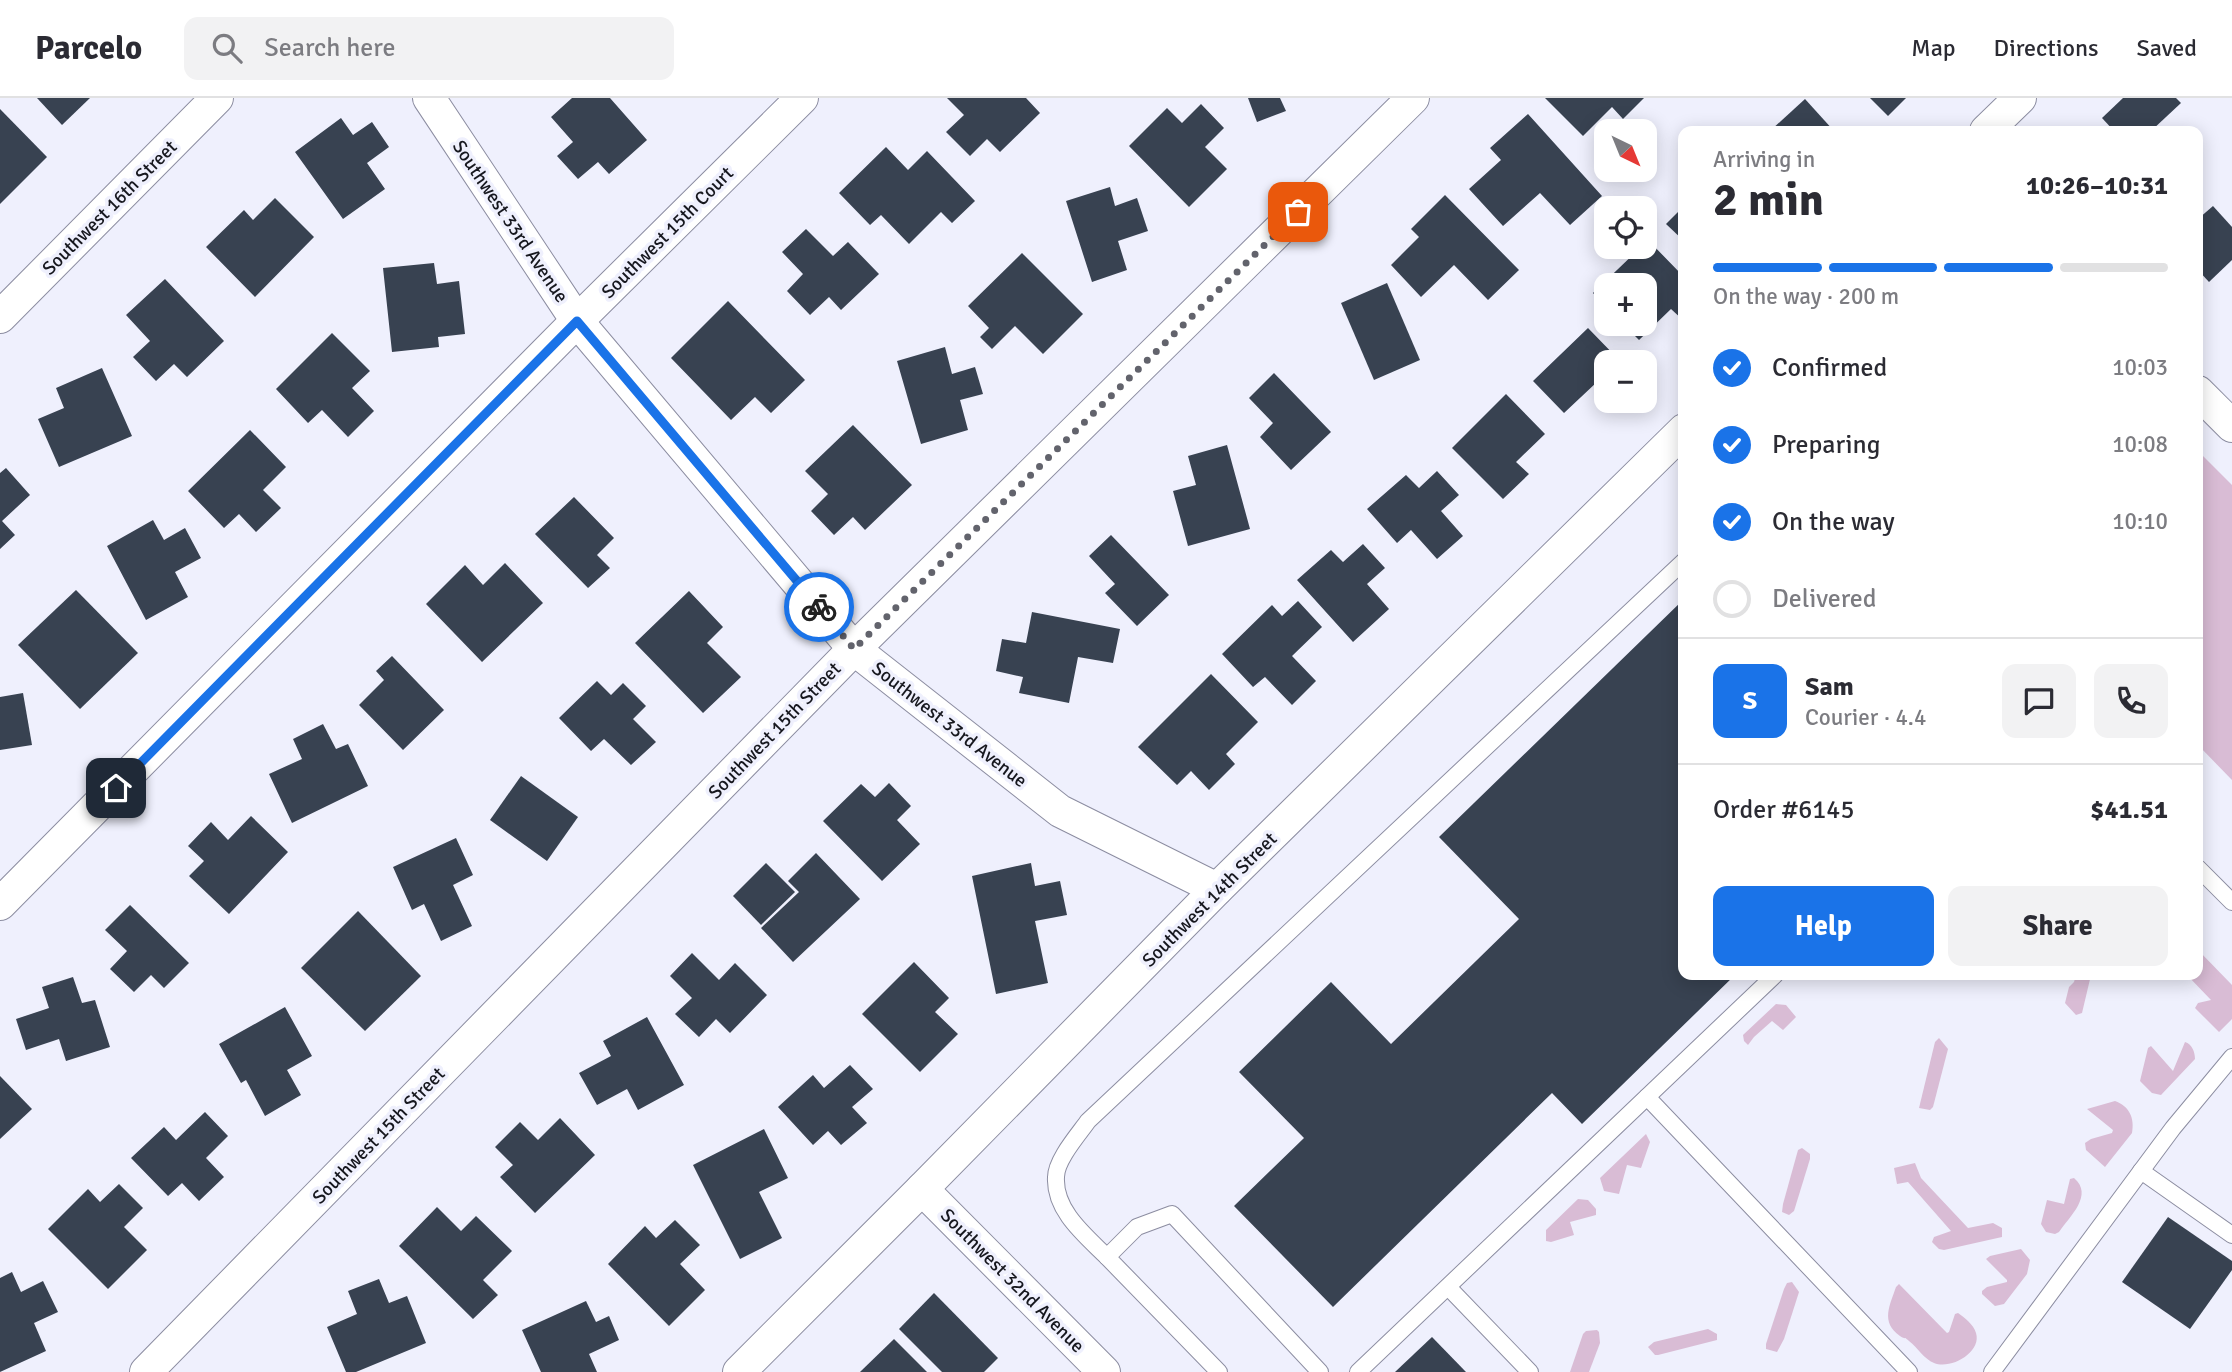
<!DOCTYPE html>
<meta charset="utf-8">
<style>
:root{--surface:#fff;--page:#f2f2f3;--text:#2b2b33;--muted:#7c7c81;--line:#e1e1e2;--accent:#1a73e8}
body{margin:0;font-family:Signika,sans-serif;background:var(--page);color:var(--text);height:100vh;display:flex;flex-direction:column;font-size:26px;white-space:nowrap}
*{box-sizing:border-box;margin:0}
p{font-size:23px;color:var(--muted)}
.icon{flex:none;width:38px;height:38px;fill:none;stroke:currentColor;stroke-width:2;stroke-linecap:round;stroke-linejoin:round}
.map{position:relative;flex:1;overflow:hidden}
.drawer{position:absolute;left:1678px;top:28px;width:525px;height:854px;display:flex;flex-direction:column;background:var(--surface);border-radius:14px;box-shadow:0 4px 18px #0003}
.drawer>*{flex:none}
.needle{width:46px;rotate:137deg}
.fabs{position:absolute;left:1594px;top:21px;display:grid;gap:14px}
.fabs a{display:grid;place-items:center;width:63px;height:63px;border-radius:14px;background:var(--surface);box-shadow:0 4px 18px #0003;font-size:35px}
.pin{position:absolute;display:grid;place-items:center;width:60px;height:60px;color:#fff;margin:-30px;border-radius:14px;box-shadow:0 4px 10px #0006}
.courier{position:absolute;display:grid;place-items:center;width:70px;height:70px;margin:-35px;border:5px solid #1a73e8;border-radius:50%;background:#fff;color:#222;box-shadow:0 2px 9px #0007}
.head em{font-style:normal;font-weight:800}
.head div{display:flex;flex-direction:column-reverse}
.head{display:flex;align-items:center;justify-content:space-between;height:119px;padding:0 35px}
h1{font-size:46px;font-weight:800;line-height:52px}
.bar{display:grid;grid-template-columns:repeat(4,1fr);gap:10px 7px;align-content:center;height:84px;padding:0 35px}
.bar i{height:9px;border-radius:5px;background:var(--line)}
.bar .on{background:var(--accent)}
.bar p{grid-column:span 4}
.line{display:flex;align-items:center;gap:18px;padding:0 35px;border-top:2px solid var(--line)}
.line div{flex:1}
.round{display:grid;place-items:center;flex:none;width:74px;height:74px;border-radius:14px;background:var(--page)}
ol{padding:0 35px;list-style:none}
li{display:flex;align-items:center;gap:21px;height:77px}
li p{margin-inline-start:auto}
li .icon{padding:7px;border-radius:50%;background:var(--accent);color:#fff;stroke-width:4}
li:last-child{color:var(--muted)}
li i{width:38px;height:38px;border:4px solid var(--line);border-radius:50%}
.button{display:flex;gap:14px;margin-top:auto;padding:14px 35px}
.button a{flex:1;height:80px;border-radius:14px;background:var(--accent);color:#fff;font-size:28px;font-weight:800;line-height:80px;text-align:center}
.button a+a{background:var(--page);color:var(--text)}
header{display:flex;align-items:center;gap:42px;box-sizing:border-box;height:98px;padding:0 35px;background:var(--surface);border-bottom:2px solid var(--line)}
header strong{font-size:33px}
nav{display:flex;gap:38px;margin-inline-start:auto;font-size:24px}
.search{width:490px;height:63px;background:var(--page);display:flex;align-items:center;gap:18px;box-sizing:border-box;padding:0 24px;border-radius:14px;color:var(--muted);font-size:26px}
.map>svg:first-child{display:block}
</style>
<header>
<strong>Parcelo</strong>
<div class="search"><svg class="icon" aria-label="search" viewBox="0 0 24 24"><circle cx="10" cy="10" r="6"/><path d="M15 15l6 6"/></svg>Search here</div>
<nav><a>Map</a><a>Directions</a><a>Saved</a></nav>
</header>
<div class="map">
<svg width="2232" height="1274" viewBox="0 0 2232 1274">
<rect width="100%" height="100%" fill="#eff0fd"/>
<g fill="#d9bcd5">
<polygon points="2198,353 2232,387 2232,682 2198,647"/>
<polygon points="2198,852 2232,887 2232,921 2219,934 2195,910 2198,905 2211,902 2187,877 2198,877"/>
<polygon points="2076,877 2091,877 2082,915 2076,917 2065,905 2069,889 2074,884"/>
<polygon points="1776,906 1786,907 1796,919 1783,932 1772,923 1754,939 1748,947 1744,943 1743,937"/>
<polygon points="1939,940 1948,951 1933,1009 1930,1012 1919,1010 1935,944"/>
<path d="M2185 944C2192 946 2195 954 2195 961L2161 997 2152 995 2140 983 2148 950 2151 948 2173 973Z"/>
<path d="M2115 1003C2129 1008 2135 1020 2132 1035L2105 1069 2086 1052 2085 1045 2091 1041 2112 1035 2113 1032 2087 1011Z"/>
<polygon points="1646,1036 1650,1044 1641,1070 1627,1067 1619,1096 1604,1093 1600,1080"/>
<polygon points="1802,1050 1810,1056 1810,1061 1794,1113 1789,1117 1782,1114 1783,1106 1798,1052"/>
<polygon points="1915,1065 1921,1080 1968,1130 1993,1125 2002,1130 2002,1139 1944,1152 1939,1151 1932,1144 1934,1139 1951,1133 1908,1084 1897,1086 1894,1070"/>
<path d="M2074 1080C2094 1097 2070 1118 2059 1134L2055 1136 2046 1134 2041 1126 2047 1102 2064 1106 2070 1081Z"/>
<polygon points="1578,1101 1588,1102 1596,1111 1596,1117 1570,1124 1574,1137 1551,1144 1546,1143 1546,1132"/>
<polygon points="2021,1151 2030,1162 2027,1176 2004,1206 1995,1208 1982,1196 1982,1193 1987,1189 2007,1184 2007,1182 1986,1161 1990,1158"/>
<polygon points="1792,1184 1799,1194 1784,1241 1777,1254 1766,1251 1766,1246 1784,1191 1787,1185"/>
<path d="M1899 1186 1947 1235 1949 1234 1955 1216 1958 1215C1964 1219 1974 1227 1976 1235 1982 1254 1951 1272 1934 1265 1924 1261 1918 1250 1909 1243 1902 1237 1908 1243 1900 1238 1880 1224 1890 1207 1896 1189Z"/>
<polygon points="1708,1231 1717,1236 1717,1242 1658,1257 1655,1257 1648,1249 1654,1244"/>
<polygon points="1597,1232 1599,1234 1600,1245 1589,1274 1570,1274 1583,1236 1586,1233"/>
</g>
<g fill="#384251">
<polygon points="37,0 90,0 62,27"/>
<polygon points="572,0 610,0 647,42 609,76 598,64 578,81 557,58 573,44 551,19"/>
<polygon points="947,0 1026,0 1040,15 1000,54 987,41 970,58 946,34 964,17"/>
<polygon points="1248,0 1280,0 1286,13 1257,24"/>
<polygon points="1545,0 1644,0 1623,21 1612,9 1583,38"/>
<polygon points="1870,0 1906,0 1888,18"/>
<polygon points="2123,0 2176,0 2181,5 2151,33 2114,33 2102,20"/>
<polygon points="1805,1 1834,33 1770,33"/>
<polygon points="1201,6 1224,30 1205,49 1227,71 1189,109 1129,48 1167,10 1182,25"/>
<polygon points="0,11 47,59 0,106"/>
<polygon points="1528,16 1602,98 1570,127 1540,95 1503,128 1469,91 1501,62 1490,50"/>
<polygon points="341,20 353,37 372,24 389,49 367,65 385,91 343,121 295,54"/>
<polygon points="886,49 908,72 927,53 975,103 952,125 941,114 909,146 881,117 870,127 839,95"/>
<polygon points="1110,89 1115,108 1137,100 1148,133 1118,143 1127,172 1092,184 1066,103"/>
<polygon points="1445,97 1519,172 1488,202 1454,167 1421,199 1391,167 1419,139 1411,131"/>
<polygon points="275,100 314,139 255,199 206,149 244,112 253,122"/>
<polygon points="1684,108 1684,143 1666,126"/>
<polygon points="2213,108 2232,129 2232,162 2209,184 2198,172 2198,121"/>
<polygon points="806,131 833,158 848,144 879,176 841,212 829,199 810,217 787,193 803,176 782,154"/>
<polygon points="1648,142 1684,179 1684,223 1671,211 1639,242 1623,226 1645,226 1645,187 1606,187 1606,209 1593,195 1641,149 1645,149"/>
<polygon points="1022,155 1083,216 1043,256 1015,228 992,251 980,239 989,230 968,208"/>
<polygon points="434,165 437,186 459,183 465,236 438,239 439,249 392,254 383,170"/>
<polygon points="165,181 224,243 187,279 174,266 156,283 133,259 150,243 126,217"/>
<polygon points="1387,185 1420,262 1374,282 1341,205"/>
<polygon points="728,203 805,282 771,315 755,299 731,322 671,260"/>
<polygon points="1588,230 1621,264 1606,264 1606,295 1597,284 1564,315 1533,283"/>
<polygon points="332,235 370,273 352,290 374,313 348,339 322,312 308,325 276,291"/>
<polygon points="945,249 952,276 975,269 983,296 960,302 968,332 921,346 897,263"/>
<polygon points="102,270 132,338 59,369 38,321 64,310 56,290"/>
<polygon points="1274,275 1331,334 1291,372 1260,339 1273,325 1249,300"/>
<polygon points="1506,296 1545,336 1516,364 1529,376 1503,401 1452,350"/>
<polygon points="853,327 912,387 865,432 853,419 834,437 811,413 828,396 805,373"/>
<polygon points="250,332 286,369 263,392 281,410 256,434 239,416 224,430 188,393"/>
<polygon points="1227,347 1250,431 1188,448 1173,393 1196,387 1188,358"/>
<polygon points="6,370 30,397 2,423 15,437 0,451 0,375"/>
<polygon points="1437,373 1459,397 1441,413 1463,438 1437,461 1411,432 1397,445 1367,411 1406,377 1419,390"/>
<polygon points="574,399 614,440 597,457 610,470 588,490 535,436"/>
<polygon points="153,422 164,442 185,430 201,460 175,474 188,499 146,522 107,448"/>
<polygon points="1111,437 1169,497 1137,528 1105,495 1115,486 1089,458"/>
<polygon points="1363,446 1385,470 1367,486 1389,511 1353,544 1297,482 1331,452 1343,464"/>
<polygon points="505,465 543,505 482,564 426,506 465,467 483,487"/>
<polygon points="76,492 138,555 80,611 18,547"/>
<polygon points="689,493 723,529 707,545 741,579 703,615 635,545"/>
<polygon points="1684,501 1684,877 1735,877 1582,1026 1552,995 1333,1209 1234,1108 1304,1040 1239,974 1331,884 1391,946 1519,821 1439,739"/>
<polygon points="1298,503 1322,529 1292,558 1316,583 1292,607 1265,579 1253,589 1222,556 1272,507 1282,518"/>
<polygon points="1032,514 1120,531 1113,565 1078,559 1069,605 1019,595 1023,579 996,573 1002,541 1026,545"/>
<polygon points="392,558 444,612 403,652 359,607 384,582 376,573"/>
<polygon points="1211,576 1258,624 1226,656 1235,666 1209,692 1191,673 1177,687 1138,649"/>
<polygon points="597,583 611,597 623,585 646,608 633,621 656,644 631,667 604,641 591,653 559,620"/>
<polygon points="23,595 32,647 0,652 0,599"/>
<polygon points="323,626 336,651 348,646 368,688 292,725 269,676 302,661 293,641"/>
<polygon points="521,678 578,719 547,763 490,722"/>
<polygon points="889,685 911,708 897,722 920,746 882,783 823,723 861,686 875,699"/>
<polygon points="251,718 288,754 229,816 189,778 204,763 188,748 211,724 228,742"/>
<polygon points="456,740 473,777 453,787 472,828 441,843 424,806 412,812 393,769"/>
<polygon points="816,755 860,801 793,864 761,830 799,794 788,783"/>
<polygon points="766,765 795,794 761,827 733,798"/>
<polygon points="1031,765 1035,788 1060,783 1067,817 1035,823 1048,885 996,896 972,778"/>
<polygon points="130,807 189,865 164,890 151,877 134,894 110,871 127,853 105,832"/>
<polygon points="358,813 421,878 365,933 301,870"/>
<polygon points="692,855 719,882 735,865 767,897 730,935 716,921 699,939 675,916 692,900 670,878"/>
<polygon points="914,864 949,900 935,914 958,936 920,974 862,916"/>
<polygon points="73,879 82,905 95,902 110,949 66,963 59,941 26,952 16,921 49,910 42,889"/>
<polygon points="285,909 312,958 287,972 301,997 265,1018 246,982 241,985 219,946"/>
<polygon points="647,919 684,987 638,1012 627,991 597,1007 579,975 611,958 603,943"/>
<polygon points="850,967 873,991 852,1009 867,1025 841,1047 828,1033 813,1047 778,1009 813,977 824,990"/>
<polygon points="0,978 32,1011 0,1041"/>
<polygon points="205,1014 228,1038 206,1060 224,1079 199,1103 182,1085 168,1098 131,1060 164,1029 176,1042"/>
<polygon points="560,1020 595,1057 535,1115 500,1079 513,1067 495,1049 520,1024 538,1042"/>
<polygon points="764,1031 788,1080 759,1094 782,1140 740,1161 693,1067"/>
<polygon points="119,1086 143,1110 124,1129 147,1152 108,1191 48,1131 88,1091 100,1104"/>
<polygon points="437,1109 461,1133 476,1118 512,1153 483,1182 498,1197 473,1221 399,1148"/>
<polygon points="2168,1119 2232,1163 2232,1172 2190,1231 2122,1184"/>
<polygon points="675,1122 700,1147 680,1166 705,1192 669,1228 608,1166 645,1128 656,1140"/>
<polygon points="12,1174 21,1194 43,1183 58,1214 34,1225 46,1253 0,1274 0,1180"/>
<polygon points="379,1181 389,1205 407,1198 426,1245 356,1274 346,1274 327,1229 357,1216 348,1193"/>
<polygon points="934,1195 998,1260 984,1274 942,1274 899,1231"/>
<polygon points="586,1203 596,1224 609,1218 619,1242 589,1256 597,1274 541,1274 522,1232"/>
<polygon points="1432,1239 1466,1274 1395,1274"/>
<polygon points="894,1241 927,1274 860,1274"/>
</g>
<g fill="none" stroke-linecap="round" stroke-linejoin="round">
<g stroke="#8c8da1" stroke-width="18">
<g id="service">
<polyline points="2198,770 2232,804"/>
<polyline points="1647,999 1909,1274"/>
<polyline points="2141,1073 2232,1137"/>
<path d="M1107 1159C1086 1138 1054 1113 1056 1079 1056 1062 1078 1037 1088 1023L1684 463"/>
<polyline points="1448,1189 1530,1274"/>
<polyline points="1219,1274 1107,1159 1137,1129 1172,1116 1320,1274"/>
<polyline points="1358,1274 1775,877"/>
<polyline points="1992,1274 2173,1030 2232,959"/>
</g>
</g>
<g stroke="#8c8da1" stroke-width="34">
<g id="minor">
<polyline points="429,0 577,223 854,551 1060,713 1217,791"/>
<polyline points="1986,33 2020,0"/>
<polyline points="0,219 217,0"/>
<polyline points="2198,294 2232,328"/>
<polyline points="0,806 577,223 802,0"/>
<polyline points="922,1091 1104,1274"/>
<polyline points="146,1274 854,551 1413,0"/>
<polyline points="739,1274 922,1091 1217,791 1684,332"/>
</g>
</g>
<use href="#service" stroke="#fff" stroke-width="16"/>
<use href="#minor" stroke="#fff" stroke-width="32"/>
</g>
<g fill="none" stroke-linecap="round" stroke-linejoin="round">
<polyline stroke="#62636c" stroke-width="7" stroke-dasharray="0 12.6" points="819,509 854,551 1298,114"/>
<polyline stroke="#1a73e8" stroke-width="9" points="116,690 577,223 819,509"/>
</g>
<g text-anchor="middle" stroke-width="7" stroke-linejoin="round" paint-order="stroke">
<g font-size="19" fill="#16171e" stroke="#eff0fd">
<text transform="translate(109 109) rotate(-45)" y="7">Southwest 16th Street</text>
<text transform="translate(511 123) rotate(56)" y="7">Southwest 33rd Avenue</text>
<text transform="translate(667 134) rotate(-45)" y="7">Southwest 15th Court</text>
<text transform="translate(950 626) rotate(38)" y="7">Southwest 33rd Avenue</text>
<text transform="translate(774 632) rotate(-46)" y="7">Southwest 15th Street</text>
<text transform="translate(1209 801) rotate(-45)" y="7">Southwest 14th Street</text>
<text transform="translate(378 1037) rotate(-46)" y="7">Southwest 15th Street</text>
<text transform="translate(1013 1182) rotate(45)" y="7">Southwest 32nd Avenue</text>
</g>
</g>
</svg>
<div class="fabs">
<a><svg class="needle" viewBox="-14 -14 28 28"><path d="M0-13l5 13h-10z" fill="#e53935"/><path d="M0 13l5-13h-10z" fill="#7c7c81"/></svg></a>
<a><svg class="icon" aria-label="locate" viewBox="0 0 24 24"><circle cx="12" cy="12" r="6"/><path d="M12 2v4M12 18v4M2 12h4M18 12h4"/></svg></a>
<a>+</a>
<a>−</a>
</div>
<div class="pin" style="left:1298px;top:114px;background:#ea580c"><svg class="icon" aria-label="bag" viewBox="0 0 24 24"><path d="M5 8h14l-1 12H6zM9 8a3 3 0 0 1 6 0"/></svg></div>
<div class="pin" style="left:116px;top:690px;background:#1f2937"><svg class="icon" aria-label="home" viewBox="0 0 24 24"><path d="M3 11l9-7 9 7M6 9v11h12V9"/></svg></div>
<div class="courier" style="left:819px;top:509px"><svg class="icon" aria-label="bike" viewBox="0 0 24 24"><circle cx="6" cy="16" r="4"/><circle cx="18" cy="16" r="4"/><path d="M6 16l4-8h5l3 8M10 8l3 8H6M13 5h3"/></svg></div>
<section class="drawer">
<div class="head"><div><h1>2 min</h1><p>Arriving in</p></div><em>10:26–10:31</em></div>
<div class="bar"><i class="on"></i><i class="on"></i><i class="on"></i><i></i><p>On the way · 200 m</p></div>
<ol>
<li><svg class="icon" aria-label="check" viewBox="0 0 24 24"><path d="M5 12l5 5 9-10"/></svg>Confirmed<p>10:03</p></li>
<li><svg class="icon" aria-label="check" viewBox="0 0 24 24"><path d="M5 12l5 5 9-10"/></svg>Preparing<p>10:08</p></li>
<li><svg class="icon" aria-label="check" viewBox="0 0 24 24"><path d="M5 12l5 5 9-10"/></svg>On the way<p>10:10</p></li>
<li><i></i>Delivered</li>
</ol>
<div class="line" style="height:126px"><b class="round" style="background:var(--accent);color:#fff">S</b><div><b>Sam</b><p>Courier · 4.4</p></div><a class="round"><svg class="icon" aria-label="chat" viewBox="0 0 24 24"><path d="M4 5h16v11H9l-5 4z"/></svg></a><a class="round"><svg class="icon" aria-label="phone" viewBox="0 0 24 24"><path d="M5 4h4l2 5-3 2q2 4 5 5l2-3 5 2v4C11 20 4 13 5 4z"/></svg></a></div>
<div class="line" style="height:91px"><div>Order #6145</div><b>$41.51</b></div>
<div class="button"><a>Help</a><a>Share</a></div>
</section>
</div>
